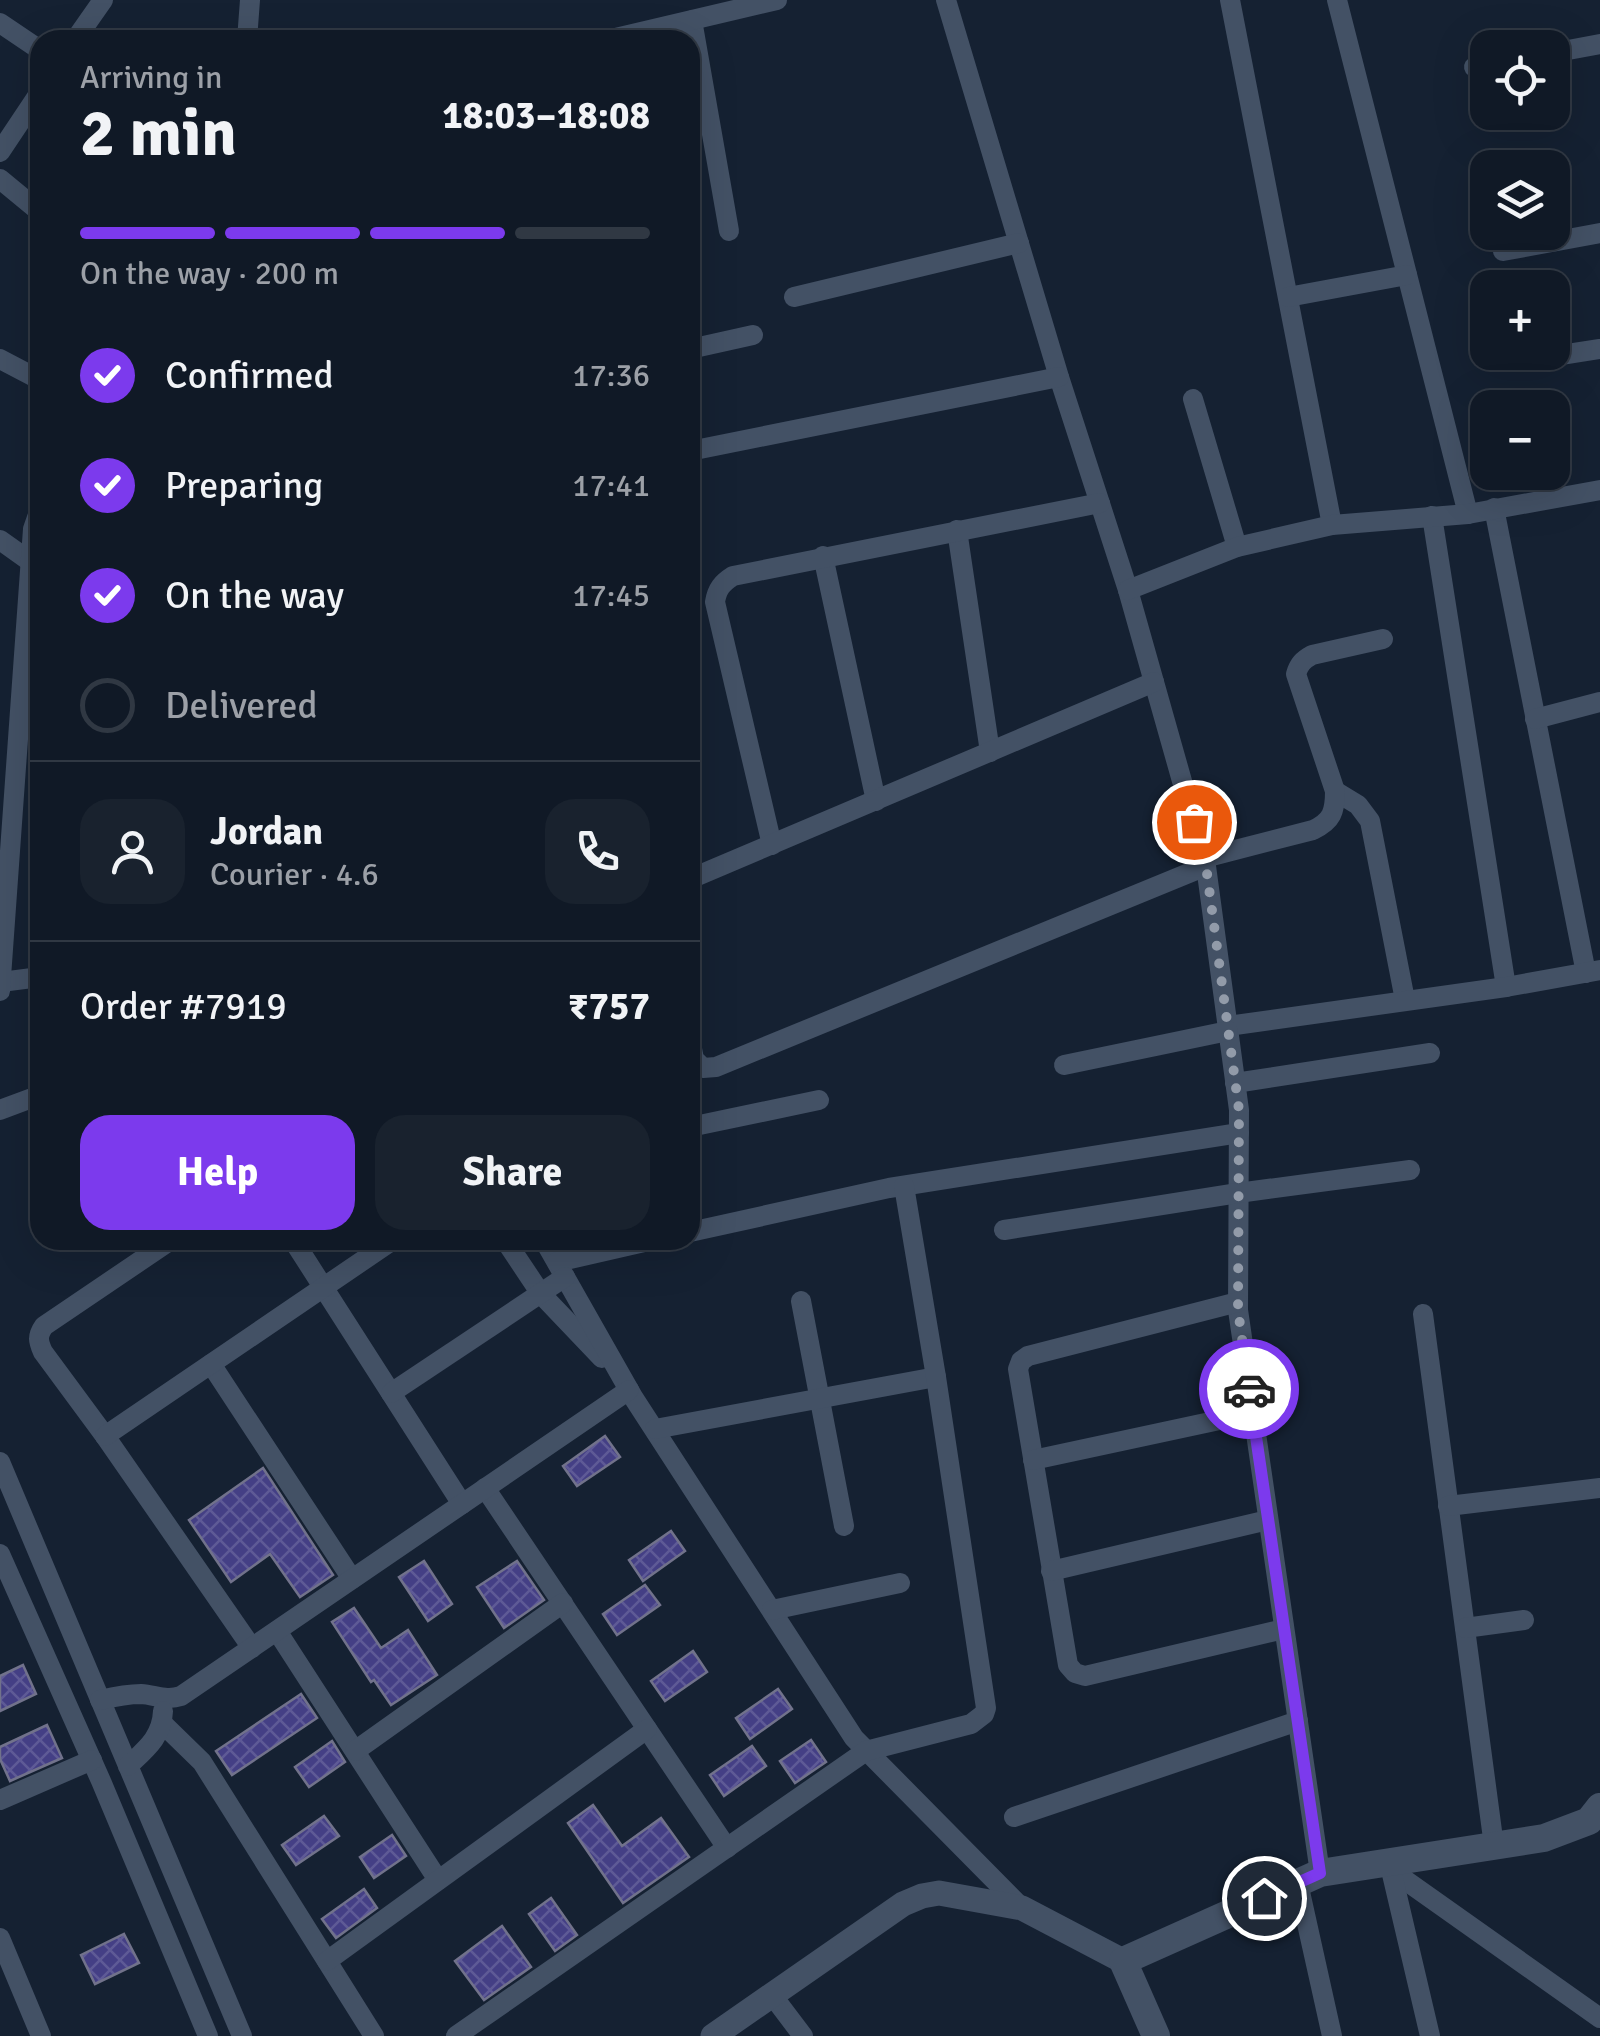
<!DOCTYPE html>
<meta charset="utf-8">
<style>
:root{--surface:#101926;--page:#19222e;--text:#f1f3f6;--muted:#9ca0a7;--line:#303843;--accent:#7c3aed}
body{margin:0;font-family:Signika,sans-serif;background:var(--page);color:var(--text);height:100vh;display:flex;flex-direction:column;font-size:38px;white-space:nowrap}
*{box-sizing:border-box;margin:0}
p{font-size:32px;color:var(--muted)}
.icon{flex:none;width:55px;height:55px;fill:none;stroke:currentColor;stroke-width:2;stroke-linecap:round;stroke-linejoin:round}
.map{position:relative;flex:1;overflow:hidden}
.panel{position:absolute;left:30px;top:30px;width:670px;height:1220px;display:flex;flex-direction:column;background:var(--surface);border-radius:30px;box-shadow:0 10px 40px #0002,0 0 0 2px var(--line)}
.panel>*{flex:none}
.fabs{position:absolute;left:1470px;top:30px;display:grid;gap:20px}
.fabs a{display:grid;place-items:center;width:100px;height:100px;border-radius:20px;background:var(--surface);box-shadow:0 10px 40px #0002,0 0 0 2px var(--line);font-size:50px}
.pin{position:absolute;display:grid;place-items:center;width:85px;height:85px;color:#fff;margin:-42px;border:5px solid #fff;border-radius:50%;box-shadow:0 2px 10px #0007}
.courier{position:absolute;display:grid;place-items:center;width:100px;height:100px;margin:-50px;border:8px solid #7c3aed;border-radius:50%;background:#fff;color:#222;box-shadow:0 2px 12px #0007}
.summary em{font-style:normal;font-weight:700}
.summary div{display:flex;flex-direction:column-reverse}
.summary{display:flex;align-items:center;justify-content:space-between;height:170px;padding:0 50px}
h1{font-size:65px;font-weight:700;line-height:75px}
.bar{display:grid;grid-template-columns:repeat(4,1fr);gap:15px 10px;align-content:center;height:120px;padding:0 50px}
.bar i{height:12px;border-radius:8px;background:var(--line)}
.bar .current{background:var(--accent)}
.bar p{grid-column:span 4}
.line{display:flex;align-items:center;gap:25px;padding:0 50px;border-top:2px solid var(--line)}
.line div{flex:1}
.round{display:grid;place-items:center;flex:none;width:105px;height:105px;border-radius:30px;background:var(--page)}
ol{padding:0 50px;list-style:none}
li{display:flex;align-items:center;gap:30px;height:110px}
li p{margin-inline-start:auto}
li .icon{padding:10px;border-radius:50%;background:var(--accent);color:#fff;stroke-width:4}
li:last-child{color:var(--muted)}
li i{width:55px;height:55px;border:5px solid var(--line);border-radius:50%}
.cta{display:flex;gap:20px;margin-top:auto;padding:20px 50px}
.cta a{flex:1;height:115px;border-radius:30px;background:var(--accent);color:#fff;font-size:40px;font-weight:700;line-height:115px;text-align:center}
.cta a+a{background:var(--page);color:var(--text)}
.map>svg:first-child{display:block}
</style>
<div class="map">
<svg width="1600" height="2036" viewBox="0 0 1600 2036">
<defs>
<pattern id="building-cross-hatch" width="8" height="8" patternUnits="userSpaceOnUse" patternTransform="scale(2.5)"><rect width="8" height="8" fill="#443f85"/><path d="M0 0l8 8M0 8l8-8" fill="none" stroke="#5e5a96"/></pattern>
</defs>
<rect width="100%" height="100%" fill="#152132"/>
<g fill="url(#building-cross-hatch)" stroke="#71728b" stroke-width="2.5">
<polygon points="605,1436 620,1457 577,1486 563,1466"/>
<polygon points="263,1468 333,1575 300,1597 270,1554 231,1582 189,1520"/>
<polygon points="671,1531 685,1551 643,1581 629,1560"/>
<polygon points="424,1561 452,1604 428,1621 399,1577"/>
<polygon points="517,1561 544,1600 504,1628 477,1587"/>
<polygon points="645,1585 660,1605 617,1635 603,1614"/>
<polygon points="354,1608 381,1648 408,1630 437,1675 391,1705 374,1680 371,1682 332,1622"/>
<polygon points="693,1651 707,1672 665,1701 651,1681"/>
<polygon points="23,1665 36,1694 0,1711 0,1676"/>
<polygon points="778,1689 792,1709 750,1739 736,1718"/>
<polygon points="301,1694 317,1718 232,1775 216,1751"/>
<polygon points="47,1725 62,1758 10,1781 0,1759 0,1747"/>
<polygon points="811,1740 826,1762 795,1783 780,1761"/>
<polygon points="332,1741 345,1762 309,1787 295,1767"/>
<polygon points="752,1746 766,1766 724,1796 710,1775"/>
<polygon points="593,1805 622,1846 661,1818 689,1857 623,1903 568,1823"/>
<polygon points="324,1816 339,1836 296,1865 282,1845"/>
<polygon points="392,1835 406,1856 374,1878 360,1857"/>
<polygon points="364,1889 377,1908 336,1938 322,1919"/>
<polygon points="551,1898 577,1935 555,1951 529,1914"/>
<polygon points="502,1926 531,1967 484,2000 455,1961"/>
<polygon points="124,1934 139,1963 95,1984 81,1955"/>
</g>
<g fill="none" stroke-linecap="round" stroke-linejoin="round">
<g stroke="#435165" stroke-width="20">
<polyline points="946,0 1059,377 1128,590 1206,866 1239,1110 1238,1310 1320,1873"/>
<polyline points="1230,0 1332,525"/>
<polyline points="1337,0 1468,514"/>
<polyline points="692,20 729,231"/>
<polyline points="0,23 40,50"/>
<polyline points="75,40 103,0"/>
<polyline points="247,40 250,0"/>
<polyline points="607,40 777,0"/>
<polyline points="1552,53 1600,44"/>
<polyline points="1474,67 1488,64"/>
<polyline points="0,152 40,92"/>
<polyline points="0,179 40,212"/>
<polyline points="1503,251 1600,233"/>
<polyline points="794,297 1019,243"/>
<polyline points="1288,297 1407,275"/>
<polyline points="690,349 753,335"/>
<polyline points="1548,357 1600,349"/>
<polyline points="0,359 40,380"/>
<polyline points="1193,399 1237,547"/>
<polyline points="690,451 1059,377"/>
<polyline points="1494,508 1586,973"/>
<polyline points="1432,516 1506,987"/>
<polyline points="957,530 990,752"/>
<polyline points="0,540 31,562"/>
<polyline points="823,556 876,801"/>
<polyline points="1128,590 1237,547 1332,525 1468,514 1600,490"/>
<polyline points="1535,719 1600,702"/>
<polyline points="1335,791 1358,805 1370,821 1405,1000"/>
<path d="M772 845 715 602C717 589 722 583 733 576L1100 503"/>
<path d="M1204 858 1313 830C1332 821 1335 812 1335 791L1296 674C1299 664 1303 660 1312 655L1383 639"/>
<polyline points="690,879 1154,682"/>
<polyline points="1,982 40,977"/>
<polyline points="0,991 33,529 40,509"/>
<polyline points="1228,1026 1506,987 1600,970"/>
<polyline points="690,1038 694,1059 703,1068 716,1067 1206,866"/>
<polyline points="1064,1065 1228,1031"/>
<polyline points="1235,1083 1430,1053"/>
<polyline points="0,1110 40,1095"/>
<polyline points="690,1127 819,1100"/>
<polyline points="1004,1230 1238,1193 1410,1170"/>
<polyline points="690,1232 889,1188 1239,1133"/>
<path d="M171 1240 44 1326C37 1336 38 1341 43 1352L105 1436 252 1648"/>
<polyline points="293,1240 462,1504"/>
<polyline points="505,1240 541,1294 602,1358"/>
<polyline points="544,1240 633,1397 854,1738 1022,1908"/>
<polyline points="557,1262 653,1240"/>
<polyline points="801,1301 844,1526"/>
<polyline points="1238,1302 1028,1356 1021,1361 1018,1369 1068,1665 1075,1673 1085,1676 1284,1629"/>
<polyline points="1423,1314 1494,1846"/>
<polyline points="211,1364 352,1579"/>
<polyline points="391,1393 565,1277"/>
<polyline points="655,1429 936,1377"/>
<polyline points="105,1436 393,1240"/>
<polyline points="1033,1460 1252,1413"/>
<polyline points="0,1462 242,2036"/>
<polyline points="485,1488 727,1848"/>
<polyline points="1448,1506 1600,1488"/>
<polyline points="0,1554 101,1781 208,2036"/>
<polyline points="1051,1571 1268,1520"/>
<polyline points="772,1610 900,1583"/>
<polyline points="1465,1628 1524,1620"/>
<polyline points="277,1631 438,1880"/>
<path d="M100 1700C113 1697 127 1694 141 1694 156 1695 166 1701 181 1696L629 1390"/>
<polyline points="162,1723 202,1762 374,2036"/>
<polyline points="355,1751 563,1603"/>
<path d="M128 1766C146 1749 162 1737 163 1711"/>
<polyline points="0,1800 92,1760"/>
<polyline points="1014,1817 1298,1721"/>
<polyline points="1381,1863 1600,2018"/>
<polyline points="1391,1870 1430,2036"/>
<polyline points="1298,1883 1332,2036"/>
<polyline points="0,1938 41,2036"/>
<polyline points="327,1961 647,1729"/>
<polyline points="772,1995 803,2036"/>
<polyline points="456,2036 866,1751 971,1724 984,1714 986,1708 936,1377 904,1186"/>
</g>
<polyline stroke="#435165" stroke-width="25" points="713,2036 903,1904 922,1896 939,1893 1022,1908 1123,1961"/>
<polyline stroke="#435165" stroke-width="28" points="1156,2036 1123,1961 1320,1873 1544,1838 1589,1821 1600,1807"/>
</g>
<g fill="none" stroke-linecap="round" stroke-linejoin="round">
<polyline stroke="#929ba9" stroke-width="10" stroke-dasharray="0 18" points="1194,822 1206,866 1239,1110 1238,1310 1249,1389"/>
<polyline stroke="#7c3aed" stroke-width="12" points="1249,1389 1320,1873 1264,1898"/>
</g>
</svg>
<div class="fabs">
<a><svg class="icon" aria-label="locate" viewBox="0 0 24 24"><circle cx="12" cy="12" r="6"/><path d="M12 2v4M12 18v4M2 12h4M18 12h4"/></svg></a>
<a><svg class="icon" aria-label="layers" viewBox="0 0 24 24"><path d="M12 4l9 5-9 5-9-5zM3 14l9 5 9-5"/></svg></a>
<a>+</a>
<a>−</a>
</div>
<div class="pin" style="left:1194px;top:822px;background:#ea580c"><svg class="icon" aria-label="bag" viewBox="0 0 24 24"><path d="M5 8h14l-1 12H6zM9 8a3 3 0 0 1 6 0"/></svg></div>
<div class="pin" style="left:1264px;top:1898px;background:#1f2937"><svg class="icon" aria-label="home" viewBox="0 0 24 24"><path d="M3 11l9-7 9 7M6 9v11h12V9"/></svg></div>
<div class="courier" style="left:1249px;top:1389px"><svg class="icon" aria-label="car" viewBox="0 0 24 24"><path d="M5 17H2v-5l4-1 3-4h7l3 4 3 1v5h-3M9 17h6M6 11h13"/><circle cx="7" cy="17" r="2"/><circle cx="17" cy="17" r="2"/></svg></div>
<section class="panel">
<div class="summary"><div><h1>2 min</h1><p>Arriving in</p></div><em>18:03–18:08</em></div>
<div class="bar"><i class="current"></i><i class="current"></i><i class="current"></i><i></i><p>On the way · 200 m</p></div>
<ol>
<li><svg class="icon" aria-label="check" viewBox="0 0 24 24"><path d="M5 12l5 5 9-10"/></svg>Confirmed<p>17:36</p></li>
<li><svg class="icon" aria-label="check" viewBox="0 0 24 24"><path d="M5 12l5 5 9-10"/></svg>Preparing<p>17:41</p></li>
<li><svg class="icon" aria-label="check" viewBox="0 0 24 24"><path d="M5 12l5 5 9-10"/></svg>On the way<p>17:45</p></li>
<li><i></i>Delivered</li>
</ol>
<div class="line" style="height:180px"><a class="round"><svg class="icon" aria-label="person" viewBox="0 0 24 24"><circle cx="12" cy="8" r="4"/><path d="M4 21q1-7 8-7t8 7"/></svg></a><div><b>Jordan</b><p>Courier · 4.6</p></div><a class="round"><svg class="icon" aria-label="phone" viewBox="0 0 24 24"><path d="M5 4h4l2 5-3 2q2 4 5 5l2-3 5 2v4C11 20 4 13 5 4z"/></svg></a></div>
<div class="line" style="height:130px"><div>Order #7919</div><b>₹757</b></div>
<div class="cta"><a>Help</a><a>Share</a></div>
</section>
</div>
